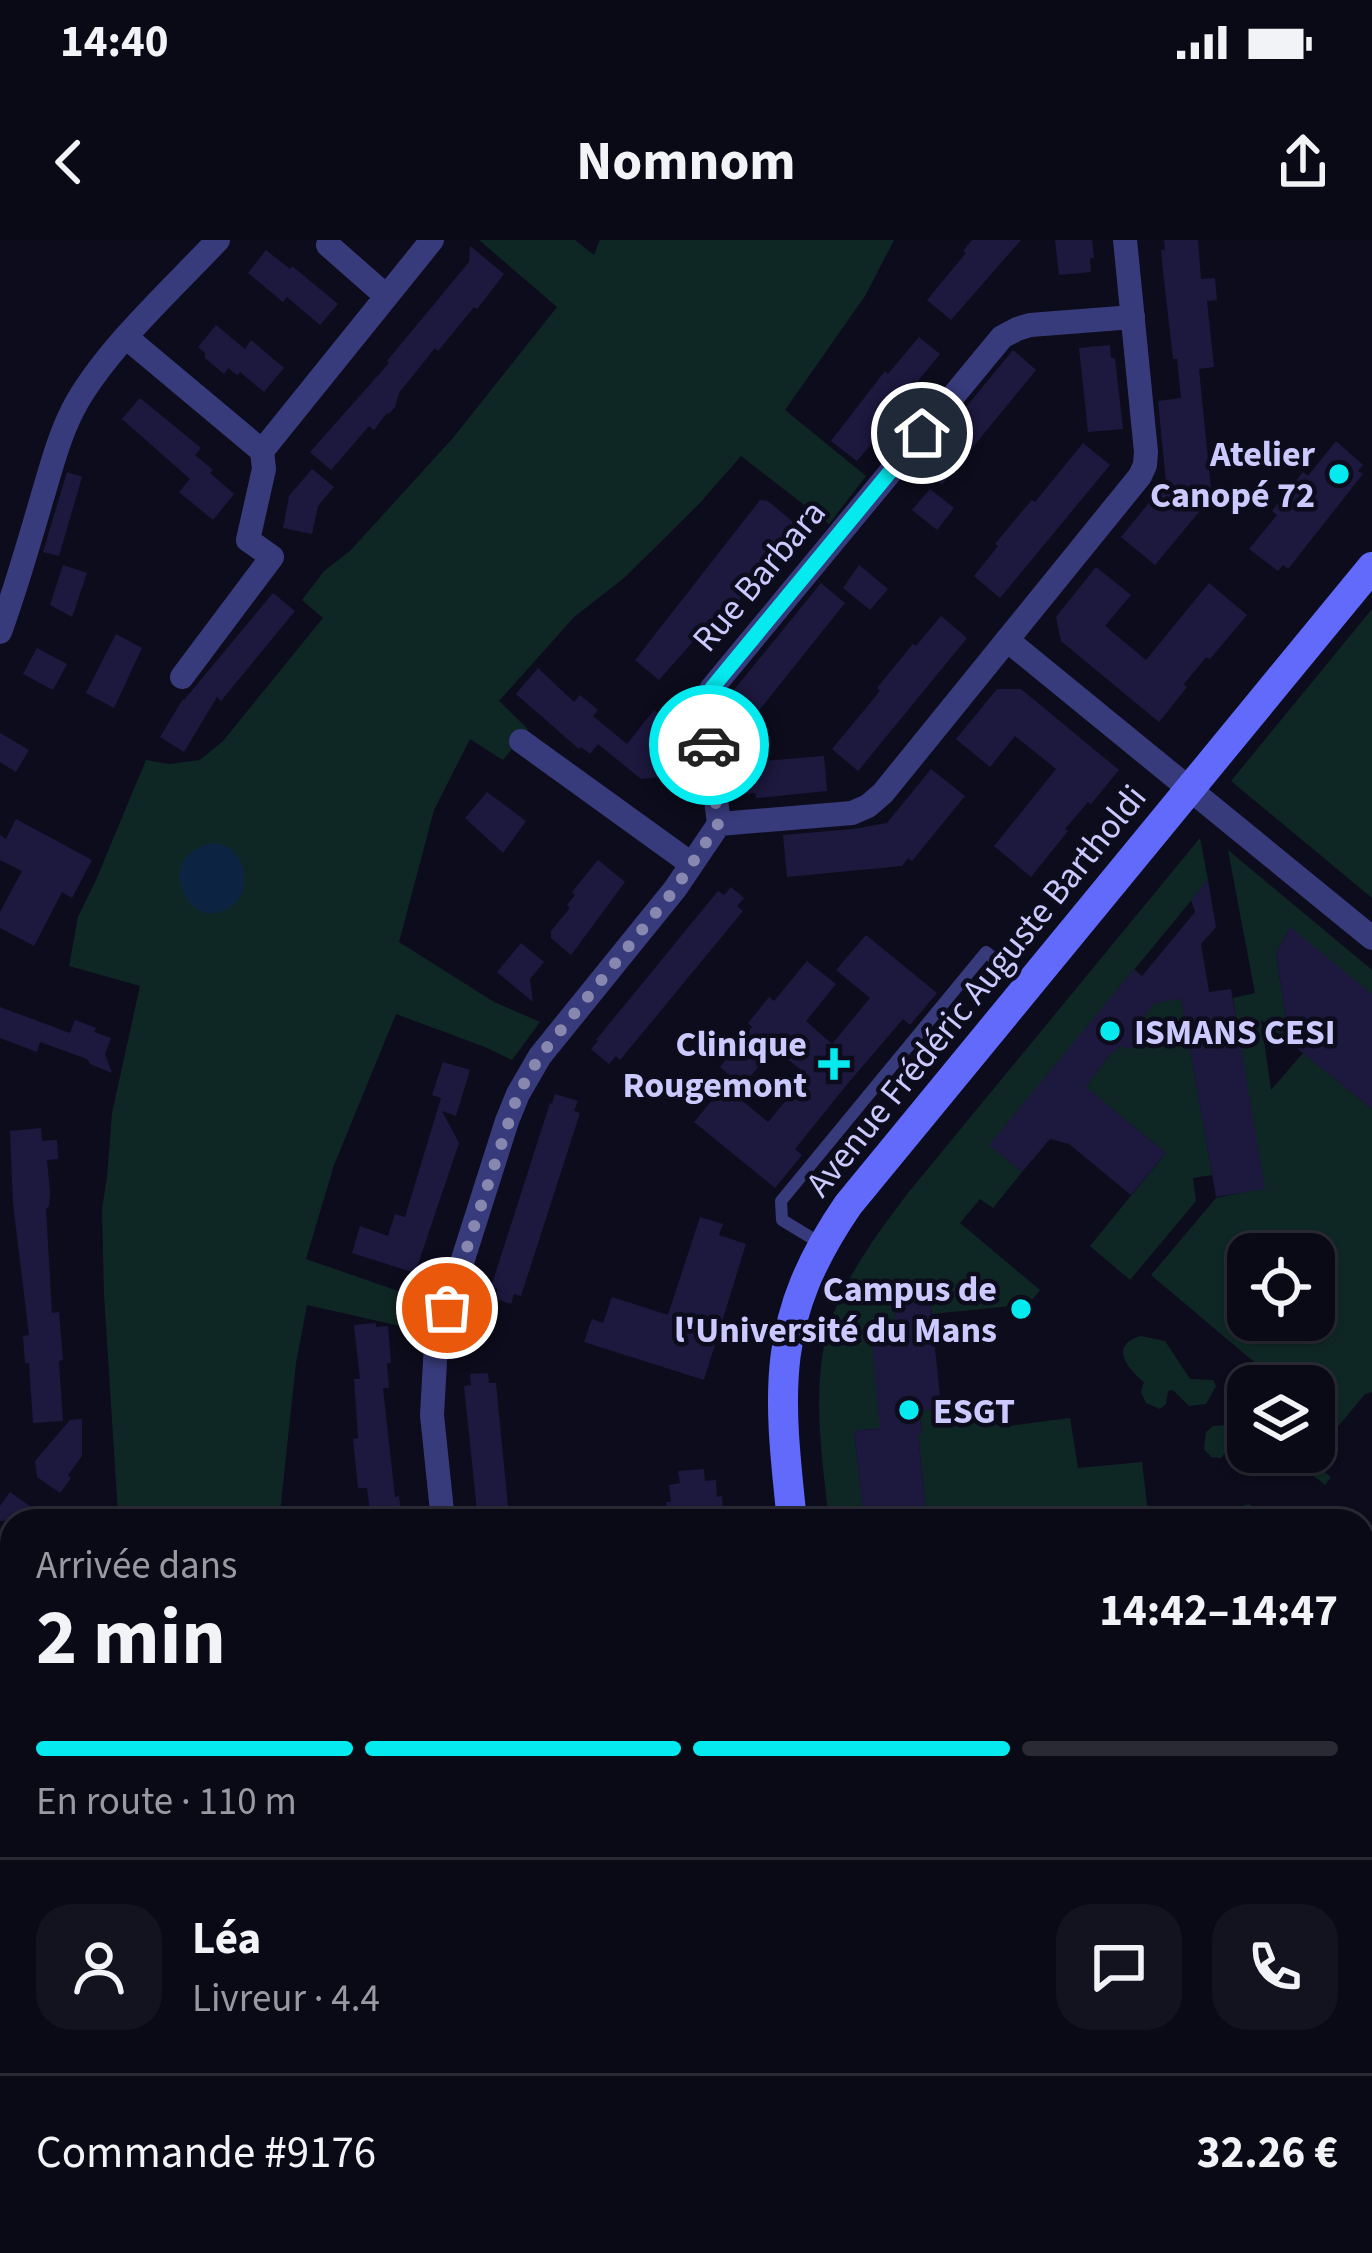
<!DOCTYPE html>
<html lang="fr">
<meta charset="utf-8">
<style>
:root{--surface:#0a0916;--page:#13121f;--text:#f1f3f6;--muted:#999aa1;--line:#2a2a35;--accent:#04eaef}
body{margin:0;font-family:"Source Sans 3",sans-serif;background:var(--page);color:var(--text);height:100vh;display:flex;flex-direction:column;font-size:45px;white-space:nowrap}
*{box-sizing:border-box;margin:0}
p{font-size:39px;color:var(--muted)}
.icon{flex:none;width:66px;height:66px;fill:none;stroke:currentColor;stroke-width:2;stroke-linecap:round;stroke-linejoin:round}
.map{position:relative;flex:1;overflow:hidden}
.details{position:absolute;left:0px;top:1269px;width:1374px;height:744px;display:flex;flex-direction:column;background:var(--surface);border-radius:36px 36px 0 0;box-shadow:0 3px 9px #0004,0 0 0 3px var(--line)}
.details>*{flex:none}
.fabs{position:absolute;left:1227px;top:993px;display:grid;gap:24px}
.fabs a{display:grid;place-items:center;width:108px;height:108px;border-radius:24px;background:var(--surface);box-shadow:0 3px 9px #0004,0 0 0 3px var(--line);font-size:60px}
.pin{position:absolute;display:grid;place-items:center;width:102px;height:102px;color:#fff;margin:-51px;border:6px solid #fff;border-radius:50%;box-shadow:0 3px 12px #0007}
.courier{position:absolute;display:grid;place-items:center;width:120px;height:120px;margin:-60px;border:9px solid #04eaef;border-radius:50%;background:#fff;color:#222;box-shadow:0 3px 15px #0007}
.headline em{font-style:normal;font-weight:700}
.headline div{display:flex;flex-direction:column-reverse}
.headline{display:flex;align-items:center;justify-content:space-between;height:204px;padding:0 36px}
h1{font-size:78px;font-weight:700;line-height:90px}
.bar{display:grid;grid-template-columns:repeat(4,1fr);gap:18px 12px;align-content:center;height:144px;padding:0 36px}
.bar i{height:15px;border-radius:9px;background:var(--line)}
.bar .selected{background:var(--accent)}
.bar p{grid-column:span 4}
.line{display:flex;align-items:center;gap:30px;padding:0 36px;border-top:3px solid var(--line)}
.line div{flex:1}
.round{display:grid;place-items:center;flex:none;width:126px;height:126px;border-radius:36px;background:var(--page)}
.status{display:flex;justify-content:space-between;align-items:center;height:84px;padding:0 60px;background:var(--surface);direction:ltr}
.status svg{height:33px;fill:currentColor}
header{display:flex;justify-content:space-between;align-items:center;height:156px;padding:0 36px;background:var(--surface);font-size:54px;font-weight:700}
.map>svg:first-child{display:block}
</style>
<div class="status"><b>14:40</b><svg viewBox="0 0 49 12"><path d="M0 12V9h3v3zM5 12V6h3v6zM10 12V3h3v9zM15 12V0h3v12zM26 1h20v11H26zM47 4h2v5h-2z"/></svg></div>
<header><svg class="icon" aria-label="back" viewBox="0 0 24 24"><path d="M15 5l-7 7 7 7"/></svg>Nomnom<svg class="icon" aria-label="share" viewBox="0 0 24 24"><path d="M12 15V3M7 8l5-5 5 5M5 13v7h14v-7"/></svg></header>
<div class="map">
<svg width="1372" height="2013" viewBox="0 0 1372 2013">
<rect width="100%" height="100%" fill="#0d0c1d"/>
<g fill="#0f2724" fill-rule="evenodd">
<polygon points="479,0 575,0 594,15 600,0 894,0 865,56 785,170 866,236 829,284 741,216 698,265 624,338 574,377 499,461 528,489 503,520 470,499 434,570 399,702 494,762 540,782 512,820 485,807 396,774 334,925 306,1019 424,1060 418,1090 307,1065 296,1123 279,1281 115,1281 118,1274 104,1054 102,969 107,938 112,873 140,746 69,726 78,677 96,640 146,520 169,524 200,520 223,501 323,378 302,360 324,331 350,311 453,198 557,67"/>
<polygon points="1372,369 1372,658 1231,541"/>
<path d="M1200 598 1208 640 990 905 1022 932 993 968 980 959 960 983 1040 1050 1020 1074 1011 1066 932 1074 930 1061 895 1065 898 1103 892 1187 854 1191 860 1245 874 1262 862 1264 864 1281H829C823 1224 813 1163 824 1106 836 1049 873 999 908 953Z"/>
<path d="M1228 610 1372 730V760L1290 687 1276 713 1289 802 1261 780 1271 850 1303 813 1372 869V1152L1365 1154 1310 1220 1331 1237 1325 1245 1295 1221 1302 1212H1314V1197L1318 1193 1314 1189V1146H1266L1272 1137 1151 1035 1216 958 1264 948 1237 806 1240 804 1233 758 1255 753ZM1248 1014H1314V1080H1248Z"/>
<polygon points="1161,756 1171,760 1181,759 1202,877 1223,884 1204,888 1212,935 1193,938 1196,961 1130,1040 1090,1006 1166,913 1105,863 1081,853 1111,813"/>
<path d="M1141 1096 1165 1101 1190 1139 1213 1140 1216 1146 1206 1164 1189 1166 1173 1150 1168 1151 1166 1164 1160 1169 1146 1163 1141 1152 1144 1142C1128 1129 1108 1105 1141 1096Z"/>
<polygon points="940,1156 1001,1187 1070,1178 1078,1228 1142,1222 1147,1265 1177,1281 927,1281 918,1194 922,1193 919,1171 935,1169 934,1157"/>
<polygon points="1227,1185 1238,1191 1237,1198 1221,1218 1211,1217 1204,1209 1206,1192 1213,1186"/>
<path d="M1248 1201V1212H1270L1267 1223 1272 1228C1251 1246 1240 1225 1242 1205Z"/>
<polygon points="1249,1264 1260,1273 1254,1281 1186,1281"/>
<polygon points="1372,1359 1372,1416 1362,1428 1362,1371"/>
<polygon points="12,1611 12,1948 0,1971 0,1613"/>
</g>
<path fill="#0c2441" d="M212 603C226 605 236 609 241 623 260 666 199 697 182 649 173 624 190 608 212 603Z"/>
<g fill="#1d183e">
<polygon points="972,0 1021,0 951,80 927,60 966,13 963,11"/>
<polygon points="1055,0 1092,0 1094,18 1090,18 1091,32 1059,35"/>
<polygon points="1164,0 1198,0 1201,39 1215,38 1217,60 1207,61 1214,127 1199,129 1211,249 1204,257 1208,261 1155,325 1121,297 1166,242 1158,161 1181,158 1177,119 1173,119 1163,31 1161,10 1165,10"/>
<polygon points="470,6 504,34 477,69 474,67 438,111 435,108 399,153 395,167 390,173 386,174 374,190 369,186 331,230 310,212 389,123 387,121 469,22"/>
<polygon points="266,10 290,29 292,26 338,64 320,85 287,57 283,62 248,33"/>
<polygon points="216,85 245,109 251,100 284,128 264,152 240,132 237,135 228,128 224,134 205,118 205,113 198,107"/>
<polygon points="919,97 940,114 917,142 914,140 878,184 884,189 857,221 831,201 885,131 888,134"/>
<polygon points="1110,105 1111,118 1115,118 1123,189 1088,192 1079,108"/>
<polygon points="1013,110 1036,130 942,245 918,225"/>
<polygon points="140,158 201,208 195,215 213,230 210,233 234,254 213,280 179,252 190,239 122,179"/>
<polygon points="1336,201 1363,225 1358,231 1363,234 1288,329 1283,325 1278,331 1249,309 1277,275 1272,271 1303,232 1308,236"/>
<polygon points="1083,203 1110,225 1000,358 974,336 998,306 995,304 1018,276 1032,260 1035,262"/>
<polygon points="312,229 334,247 318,266 312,294 283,288 289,256"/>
<polygon points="67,232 82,237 59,316 43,312"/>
<polygon points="930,249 954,268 937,290 912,270"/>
<polygon points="760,260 768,261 799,287 704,403 697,397 659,440 635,420"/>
<polygon points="63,325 87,333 72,377 50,365"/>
<polygon points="859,325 888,349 870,370 843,348"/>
<polygon points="1096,327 1131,355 1105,386 1146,420 1209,343 1247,375 1210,419 1206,417 1184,444 1187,447 1159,482 1061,401 1056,377"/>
<polygon points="821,343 845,363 749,483 724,462"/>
<polygon points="273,353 295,371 221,461 217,457 184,512 160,497 183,459 184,460"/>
<polygon points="941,376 967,398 858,531 832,509 880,451 877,448 899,421 913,404 916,406"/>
<polygon points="116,394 142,408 114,468 86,453"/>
<polygon points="37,408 67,424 53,450 23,434"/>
<polygon points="538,428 574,462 580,455 598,470 593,476 627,504 654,470 676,488 661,506 670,514 665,520 671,525 661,537 641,539 598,504 590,514 581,507 579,509 516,454"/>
<polygon points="997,449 1021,449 1119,530 1091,564 1088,562 1065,589 1068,591 1031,637 994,606 1056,529 1015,496 990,527 956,499"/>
<polygon points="0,493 29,510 16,532 0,522"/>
<polygon points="824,516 827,551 756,558 755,553 742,554 739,523"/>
<polygon points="931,529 965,556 912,621 908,618 902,626 787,637 783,595 853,589 887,583"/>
<polygon points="487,552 526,581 503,613 465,578"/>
<polygon points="16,579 92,620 72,658 62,652 34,706 0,688 0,672 22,631 0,620 0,595 6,599"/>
<polygon points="598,620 625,642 571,715 551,698 551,691 570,668 567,665 575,655 572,652"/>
<polygon points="1208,640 1216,687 1201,704 1209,752 1231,749 1265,949 1216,957 1181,759 1155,763 1143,778 1131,809 1120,806 1113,814 1111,813 1086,847 1166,913 1131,955 1069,904 1050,899 1022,932 989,905 1134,729 1142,736 1195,672 1191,660"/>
<polygon points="731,647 744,658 737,666 743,671 620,820 616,816 609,824 591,809 598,801 596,800 718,651 724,655"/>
<polygon points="1290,687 1372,754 1372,869 1289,802 1276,713"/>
<polygon points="866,695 937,753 910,785 903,779 849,842 795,909 802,915 775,948 694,882 724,846 768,882 807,835 774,808 742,846 720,827 752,787 748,783 769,757 774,761 807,721 836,744 806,781 832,804 870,758 836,730"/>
<polygon points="521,703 544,722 530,739 533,762 497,732"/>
<polygon points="0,767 70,793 75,780 96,788 94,792 111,798 105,814 112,833 90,824 87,819 40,802 37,812 0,798"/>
<polygon points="443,822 470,830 456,876 442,871 459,903 415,1033 352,1013 360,986 388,996 395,974 405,977 441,858 432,855"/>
<polygon points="555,854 578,861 574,871 580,873 521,1056 514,1054 511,1064 494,1058 498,1049 491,1047 550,863 552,864"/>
<polygon points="41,888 42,901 57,900 58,919 47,920 50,952 49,966 46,969 52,1073 59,1072 63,1120 59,1121 63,1181 33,1183 29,1123 25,1123 23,1096 29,1095 13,964 10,891"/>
<polygon points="700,977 723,984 719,995 746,1004 704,1140 584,1102 592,1079 603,1083 612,1057 668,1075"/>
<polygon points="930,1061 940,1156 934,1157 936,1169 919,1171 922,1194 918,1194 927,1281 864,1281 854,1191 880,1188 872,1106 898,1103 894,1065"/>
<polygon points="376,1083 376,1087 388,1086 391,1123 387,1123 389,1148 383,1148 395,1257 399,1256 402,1281 376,1281 375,1271 370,1272 367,1248 358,1248 353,1199 358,1198 354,1139 360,1139 354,1085"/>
<polygon points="488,1133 489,1143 496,1143 509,1277 503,1278 504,1281 478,1281 464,1146 471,1145 470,1134"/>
<polygon points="82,1179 82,1216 68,1235 71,1238 60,1253 37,1237 35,1221 70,1180"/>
<polygon points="704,1229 705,1241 716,1240 717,1257 722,1256 724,1281 669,1281 666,1262 671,1262 669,1245 680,1243 678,1231"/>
<polygon points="10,1252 51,1281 0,1281 0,1266"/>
</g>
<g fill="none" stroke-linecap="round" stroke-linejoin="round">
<g stroke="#383b7b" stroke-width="12">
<polyline points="820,1003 782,980 781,961 986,712 1028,746"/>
<polyline points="1362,1482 1372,1490"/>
</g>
<g stroke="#383b7b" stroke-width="24">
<polyline points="328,5 386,56"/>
<polyline points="127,98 262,211 432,0"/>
<path d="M0 392C16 348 29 303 42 258 52 225 60 192 77 162 110 105 173 48 218 0"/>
<polyline points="1007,400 1372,698"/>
<polyline points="182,437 272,317 248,300 264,229 262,211"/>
<polyline points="521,501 690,623"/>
<polyline points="719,584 704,462 712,448 1002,97 1017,89 1030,85 1133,77"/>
<polyline points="443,1281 432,1175 436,1104 507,881 518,854 540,816 675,649 719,584 852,573 868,566 883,553 1140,236 1145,225 1146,212 1125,0"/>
<polyline points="1362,1332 1372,1320"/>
<polyline points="0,1466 12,1475"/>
<polyline points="1362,1662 1372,1670"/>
<polyline points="1362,1816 1372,1808"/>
<polyline points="0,1998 12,1980"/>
<polyline points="339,2013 348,2001"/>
<polyline points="1123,2013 1137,2001"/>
</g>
<g stroke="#626afc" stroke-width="30">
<path d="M792 1281C778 1150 770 1079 848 965L1372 327"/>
<polyline points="910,2001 920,2013"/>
</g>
</g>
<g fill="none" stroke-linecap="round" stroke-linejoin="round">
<polyline stroke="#8887af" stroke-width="12" stroke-dasharray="0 21.6" points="447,1068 518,854 540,816 675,649 718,584 709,505"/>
<polyline stroke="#04eaef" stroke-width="15" points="709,505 704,462 712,448 922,193"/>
</g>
<g fill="#04eaef" stroke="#0d0c1d" stroke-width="4.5">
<circle cx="1339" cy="234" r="12"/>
<circle cx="1110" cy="791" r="12"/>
<path d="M828 806h12v12h12v12h-12v12h-12v-12h-12v-12h12z"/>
<circle cx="1021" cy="1069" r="12"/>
<circle cx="909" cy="1170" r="12"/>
</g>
<g text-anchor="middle" stroke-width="9" stroke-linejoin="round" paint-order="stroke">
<g font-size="36" font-weight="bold" fill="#cbc9fe" stroke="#0d0c1d" text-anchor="end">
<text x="1315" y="226">Atelier<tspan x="1315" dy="41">Canopé 72</tspan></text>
<text x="1134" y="804" text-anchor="start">ISMANS CESI</text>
<text x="807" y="816">Clinique<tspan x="807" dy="41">Rougemont</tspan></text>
<text x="997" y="1061">Campus de<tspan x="997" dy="41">l'Université du Mans</tspan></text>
<text x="933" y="1183" text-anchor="start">ESGT</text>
</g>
<g font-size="36" fill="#cbc9fe" stroke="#0d0c1d">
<text transform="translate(758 335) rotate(-50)" y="13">Rue Barbara</text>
<text transform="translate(975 750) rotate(-51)" y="13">Avenue Frédéric Auguste Bartholdi</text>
</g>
</g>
</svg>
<div class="fabs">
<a><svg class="icon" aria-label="locate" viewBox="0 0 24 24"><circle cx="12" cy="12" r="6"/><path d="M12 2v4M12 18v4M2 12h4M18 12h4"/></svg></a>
<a><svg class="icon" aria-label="layers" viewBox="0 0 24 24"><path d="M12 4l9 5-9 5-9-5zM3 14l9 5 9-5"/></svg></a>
</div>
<div class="pin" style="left:447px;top:1068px;background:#ea580c"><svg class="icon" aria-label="bag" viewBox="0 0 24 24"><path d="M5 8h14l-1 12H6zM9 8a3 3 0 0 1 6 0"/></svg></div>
<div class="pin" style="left:922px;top:193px;background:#1f2937"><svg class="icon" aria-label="home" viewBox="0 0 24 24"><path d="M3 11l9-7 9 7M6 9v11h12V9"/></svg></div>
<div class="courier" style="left:709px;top:505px"><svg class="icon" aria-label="car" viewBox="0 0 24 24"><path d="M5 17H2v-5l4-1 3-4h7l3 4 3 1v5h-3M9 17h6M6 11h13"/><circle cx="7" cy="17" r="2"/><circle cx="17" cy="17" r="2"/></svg></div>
<section class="details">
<div class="headline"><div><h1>2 min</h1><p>Arrivée dans</p></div><em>14:42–14:47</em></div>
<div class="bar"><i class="selected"></i><i class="selected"></i><i class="selected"></i><i></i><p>En route · 110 m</p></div>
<div class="line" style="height:216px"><a class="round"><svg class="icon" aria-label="person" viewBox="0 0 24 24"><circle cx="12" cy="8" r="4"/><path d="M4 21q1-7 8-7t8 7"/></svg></a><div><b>Léa</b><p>Livreur · 4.4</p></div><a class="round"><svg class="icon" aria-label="chat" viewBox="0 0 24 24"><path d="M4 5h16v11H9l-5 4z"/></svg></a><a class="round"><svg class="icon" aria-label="phone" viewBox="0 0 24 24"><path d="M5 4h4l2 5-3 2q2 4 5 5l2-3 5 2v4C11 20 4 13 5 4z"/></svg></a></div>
<div class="line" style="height:156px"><div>Commande #9176</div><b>32.26 €</b></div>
</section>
</div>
